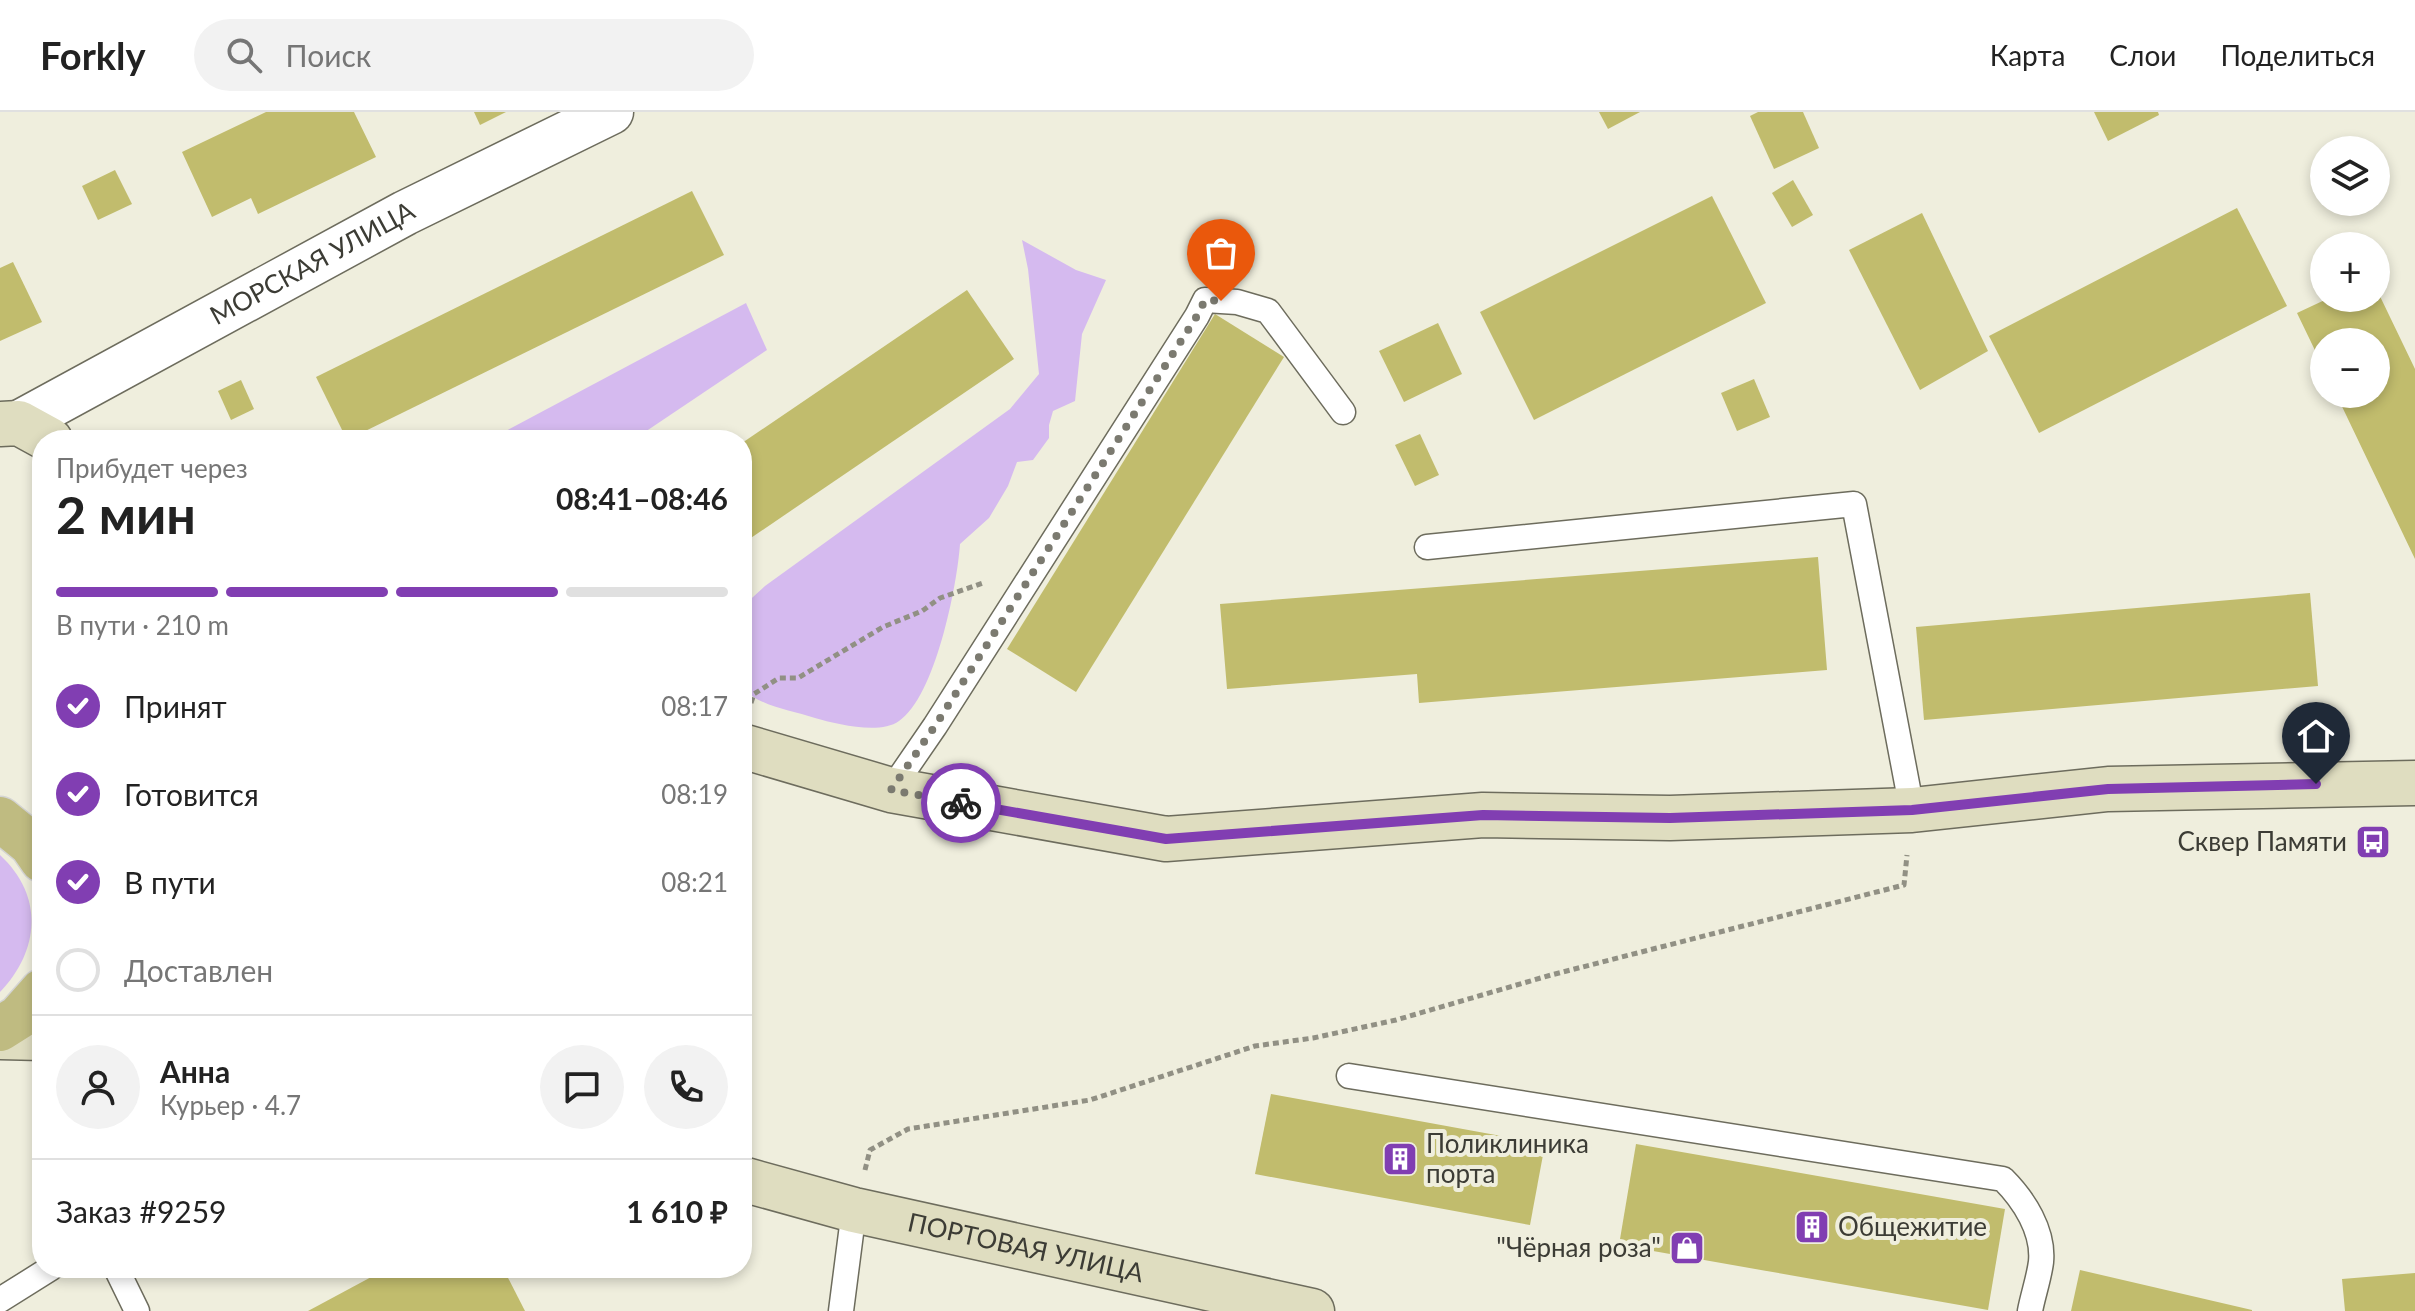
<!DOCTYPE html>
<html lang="ru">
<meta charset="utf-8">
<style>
:root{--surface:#fff;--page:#f2f2f2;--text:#222;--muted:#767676;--line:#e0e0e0;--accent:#813eb2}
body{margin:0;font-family:Lato,sans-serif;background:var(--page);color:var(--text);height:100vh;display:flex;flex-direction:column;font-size:30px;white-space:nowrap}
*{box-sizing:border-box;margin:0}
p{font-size:26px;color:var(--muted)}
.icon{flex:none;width:44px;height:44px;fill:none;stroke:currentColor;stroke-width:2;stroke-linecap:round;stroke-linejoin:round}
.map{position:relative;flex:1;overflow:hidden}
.sheet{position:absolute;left:32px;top:318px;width:720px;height:848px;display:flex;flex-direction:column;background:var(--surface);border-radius:32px;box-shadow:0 4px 12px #0003}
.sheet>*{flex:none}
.fabs{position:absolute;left:2310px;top:24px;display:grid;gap:16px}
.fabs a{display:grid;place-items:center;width:80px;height:80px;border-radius:50%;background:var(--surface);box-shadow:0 4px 12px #0003;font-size:40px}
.pin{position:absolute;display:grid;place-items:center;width:68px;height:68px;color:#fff;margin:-82px -34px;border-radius:50% 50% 50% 0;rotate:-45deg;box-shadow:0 0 8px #0007}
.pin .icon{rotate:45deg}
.courier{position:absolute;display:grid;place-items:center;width:80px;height:80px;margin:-40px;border:6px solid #813eb2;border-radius:50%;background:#fff;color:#222;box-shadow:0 2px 10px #0007}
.summary em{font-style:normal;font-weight:700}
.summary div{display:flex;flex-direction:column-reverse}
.summary{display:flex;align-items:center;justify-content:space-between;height:136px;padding:0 24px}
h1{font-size:52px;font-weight:700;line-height:60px}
.bar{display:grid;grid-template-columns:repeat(4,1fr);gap:12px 8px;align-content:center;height:96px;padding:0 24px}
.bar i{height:10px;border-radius:6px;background:var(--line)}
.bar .on{background:var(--accent)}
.bar p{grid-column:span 4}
.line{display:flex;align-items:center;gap:20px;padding:0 24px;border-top:2px solid var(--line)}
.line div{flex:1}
.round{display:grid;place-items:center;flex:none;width:84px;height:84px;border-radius:42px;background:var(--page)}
ol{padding:0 24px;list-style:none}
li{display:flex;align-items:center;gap:24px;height:88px}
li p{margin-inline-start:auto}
li .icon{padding:8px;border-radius:50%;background:var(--accent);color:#fff;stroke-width:4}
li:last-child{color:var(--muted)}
li i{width:44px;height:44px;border:4px solid var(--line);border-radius:50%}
header{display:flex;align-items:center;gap:48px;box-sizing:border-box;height:112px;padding:0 40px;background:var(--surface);border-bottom:2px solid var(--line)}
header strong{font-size:38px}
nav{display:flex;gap:44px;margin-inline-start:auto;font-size:28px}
.search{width:560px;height:72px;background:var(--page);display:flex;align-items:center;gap:20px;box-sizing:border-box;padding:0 28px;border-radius:44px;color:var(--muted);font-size:30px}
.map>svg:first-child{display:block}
</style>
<header>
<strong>Forkly</strong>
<div class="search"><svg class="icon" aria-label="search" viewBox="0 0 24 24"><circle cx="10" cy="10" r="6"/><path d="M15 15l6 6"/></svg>Поиск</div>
<nav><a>Карта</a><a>Слои</a><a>Поделиться</a></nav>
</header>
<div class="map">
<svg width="2415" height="1199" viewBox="0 0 2415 1199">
<rect width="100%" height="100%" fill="#efeedd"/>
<g fill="#d5baef">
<path d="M1022 128 1076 158 1106 168 1082 222 1075 289 1053 299 1049 313V326L1033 348 1017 350 1008 374 989 406 960 432C957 475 935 585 899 609 880 623 836 612 815 606 790 598 761 595 742 576V495L765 474 1010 297 1039 262 1028 157Z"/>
<polygon points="746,191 767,238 633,328 489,328"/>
<path d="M0 743C44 784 40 838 0 880Z"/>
</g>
<g fill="#c1bc6d">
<polygon points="266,0 354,0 376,45 258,102 251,86 212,105 182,40"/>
<polygon points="474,0 506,0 480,13"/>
<polygon points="1599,0 1640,0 1608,17"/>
<polygon points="1758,0 1803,0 1819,36 1774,57 1750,4"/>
<polygon points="2094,0 2158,0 2159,3 2108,29"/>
<polygon points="115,58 132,92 98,108 82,74"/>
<polygon points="1793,68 1813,103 1792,115 1772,81"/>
<polygon points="692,79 724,143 347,328 316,265"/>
<polygon points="1712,84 1766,191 1534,308 1480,200"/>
<polygon points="2237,96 2287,194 2039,321 1989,224"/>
<polygon points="1922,101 1988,239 1920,278 1849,138"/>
<polygon points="13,150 42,210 0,229 0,156"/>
<polygon points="2376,176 2415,257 2415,447 2336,282 2376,282 2376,230 2324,230 2324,257 2297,201 2329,186 2376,186"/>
<polygon points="967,178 1014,247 742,432 742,331"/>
<polygon points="1215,202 1284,245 1076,580 1007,537"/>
<polygon points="1438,211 1462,262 1404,290 1379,239"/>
<polygon points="1754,267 1770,305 1737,319 1721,281"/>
<polygon points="241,268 254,297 231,308 218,279"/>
<polygon points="1420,322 1439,363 1415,374 1395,333"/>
<polygon points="1818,445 1827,558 1419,591 1417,562 1227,577 1220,492"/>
<polygon points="2310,481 2318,574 1924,608 1916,515"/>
<polygon points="1271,982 1545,1032 1530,1113 1255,1062"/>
<polygon points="1636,1032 2005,1097 1988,1198 1619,1133"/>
<polygon points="388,1156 503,1156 525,1199 308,1199"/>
<polygon points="2080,1158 2252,1198 2252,1199 2071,1199"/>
<polygon points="2415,1161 2415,1199 2345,1199 2342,1167"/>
</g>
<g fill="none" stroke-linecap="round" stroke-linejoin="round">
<g stroke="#6d6c5d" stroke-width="27">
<g id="lane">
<polyline points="1427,435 1854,392 1912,698"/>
<polyline points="891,678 935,614 1197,204 1205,188 1237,190 1268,199 1343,300"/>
<path d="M1349 964 2003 1067C2024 1088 2044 1119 2041 1150 2039 1166 2033 1183 2030 1199"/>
<polyline points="116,1156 137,1199"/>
<polyline points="0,1188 51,1156"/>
<polyline points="841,1199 854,1098"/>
</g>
</g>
<g stroke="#6d6c5d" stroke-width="47">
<g id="street">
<path id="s1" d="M19 311 405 101 611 0"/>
</g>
</g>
<g stroke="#6d6c5d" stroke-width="47">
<g id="secondary">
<polyline points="0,312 19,311 50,328"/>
<polyline points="742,634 891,678 1166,727 1483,703 1670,706 1912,698 2108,677 2415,671"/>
<polyline points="0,925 42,926"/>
<path id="s2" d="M742 1067 854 1098 1312 1199"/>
</g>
</g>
<g stroke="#d4d4d3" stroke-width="47">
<g id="primary">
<polyline points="0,707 31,732 42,748"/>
<polyline points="0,917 19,905 42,879"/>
</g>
</g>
<g stroke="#919084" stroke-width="5" stroke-dasharray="6 4" stroke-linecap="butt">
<polyline points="751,591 754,582 779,566 798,566 883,515 922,499 940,486 983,471"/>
<polyline points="865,1058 870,1038 908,1017 1090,988 1255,934 1313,926 1396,908 1551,863 1904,773 1907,743"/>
</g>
<use href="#lane" stroke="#fff" stroke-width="24"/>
<use href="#street" stroke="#fff" stroke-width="44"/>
<use href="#secondary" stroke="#dfddc0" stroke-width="44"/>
<use href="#primary" stroke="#bfbb81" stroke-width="44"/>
</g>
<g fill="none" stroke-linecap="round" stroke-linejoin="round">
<polyline stroke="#7b7a70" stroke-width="8" stroke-dasharray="0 14.4" points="961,691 891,678 935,614 1197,204 1205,188 1221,189"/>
<polyline stroke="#813eb2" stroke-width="10" points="961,691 1166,727 1483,703 1670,706 1912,698 2108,677 2316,672"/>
</g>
<defs>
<g id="bus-square" transform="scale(1.8)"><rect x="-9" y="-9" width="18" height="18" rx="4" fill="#813eb2" stroke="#efeedd"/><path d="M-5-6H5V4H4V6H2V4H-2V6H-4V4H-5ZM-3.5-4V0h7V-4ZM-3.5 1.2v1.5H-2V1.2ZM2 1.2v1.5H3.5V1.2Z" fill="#fff"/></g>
<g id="building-square" transform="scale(1.8)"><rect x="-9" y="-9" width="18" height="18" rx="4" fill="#813eb2" stroke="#efeedd"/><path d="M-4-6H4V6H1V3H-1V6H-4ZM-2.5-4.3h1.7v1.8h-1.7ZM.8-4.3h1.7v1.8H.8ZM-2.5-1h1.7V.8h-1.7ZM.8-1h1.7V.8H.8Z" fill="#fff"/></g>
<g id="shop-square" transform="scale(1.8)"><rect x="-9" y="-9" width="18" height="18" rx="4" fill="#813eb2" stroke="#efeedd"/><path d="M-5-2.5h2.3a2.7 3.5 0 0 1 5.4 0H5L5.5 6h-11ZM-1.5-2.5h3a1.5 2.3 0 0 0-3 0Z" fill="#fff"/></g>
</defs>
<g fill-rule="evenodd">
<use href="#bus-square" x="2373" y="730"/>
<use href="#building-square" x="1400" y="1047"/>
<use href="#building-square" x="1812" y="1115"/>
<use href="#shop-square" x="1687" y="1136"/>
</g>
<g text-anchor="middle" stroke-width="8" stroke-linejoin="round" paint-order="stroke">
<g font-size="26" fill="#3c3c35" stroke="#efeedd">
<text dy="9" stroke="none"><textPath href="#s1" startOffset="334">МОРСКАЯ УЛИЦА</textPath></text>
<text dy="9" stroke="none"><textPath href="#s2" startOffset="292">ПОРТОВАЯ УЛИЦА</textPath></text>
</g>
<g font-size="26" fill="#3c3c35" stroke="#efeedd" text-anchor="end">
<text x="2347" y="739">Сквер Памяти</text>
<text x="1426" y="1041" text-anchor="start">Поликлиника<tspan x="1426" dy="30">порта</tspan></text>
<text x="1838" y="1124" text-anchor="start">Общежитие</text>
<text x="1661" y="1145">"Чёрная роза"</text>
</g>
</g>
</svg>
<div class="fabs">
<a><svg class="icon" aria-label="layers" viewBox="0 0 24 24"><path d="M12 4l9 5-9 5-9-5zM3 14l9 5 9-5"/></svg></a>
<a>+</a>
<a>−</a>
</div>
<div class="pin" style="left:1221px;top:189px;background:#ea580c"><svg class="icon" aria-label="bag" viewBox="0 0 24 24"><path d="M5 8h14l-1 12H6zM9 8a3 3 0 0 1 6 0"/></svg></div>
<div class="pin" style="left:2316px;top:672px;background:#1f2937"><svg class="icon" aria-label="home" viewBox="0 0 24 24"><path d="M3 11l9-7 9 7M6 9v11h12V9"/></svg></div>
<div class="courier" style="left:961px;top:691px"><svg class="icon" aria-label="bike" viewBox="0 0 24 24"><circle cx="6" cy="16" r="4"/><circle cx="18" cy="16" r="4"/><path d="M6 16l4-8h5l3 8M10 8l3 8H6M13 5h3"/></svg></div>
<section class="sheet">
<div class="summary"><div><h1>2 мин</h1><p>Прибудет через</p></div><em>08:41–08:46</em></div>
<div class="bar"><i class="on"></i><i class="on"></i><i class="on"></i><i></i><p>В пути · 210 m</p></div>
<ol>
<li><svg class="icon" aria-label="check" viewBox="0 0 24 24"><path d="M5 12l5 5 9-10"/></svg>Принят<p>08:17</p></li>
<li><svg class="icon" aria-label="check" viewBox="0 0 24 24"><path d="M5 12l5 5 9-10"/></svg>Готовится<p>08:19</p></li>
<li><svg class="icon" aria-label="check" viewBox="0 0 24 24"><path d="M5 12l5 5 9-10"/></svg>В пути<p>08:21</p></li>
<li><i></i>Доставлен</li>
</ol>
<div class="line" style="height:144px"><a class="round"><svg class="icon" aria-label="person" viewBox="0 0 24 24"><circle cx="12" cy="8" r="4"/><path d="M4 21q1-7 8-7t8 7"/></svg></a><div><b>Анна</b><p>Курьер · 4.7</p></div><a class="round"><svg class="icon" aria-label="chat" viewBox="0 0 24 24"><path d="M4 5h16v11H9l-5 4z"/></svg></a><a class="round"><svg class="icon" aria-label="phone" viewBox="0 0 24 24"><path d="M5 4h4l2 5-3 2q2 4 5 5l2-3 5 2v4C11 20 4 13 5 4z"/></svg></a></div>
<div class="line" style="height:104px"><div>Заказ #9259</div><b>1 610 ₽</b></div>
</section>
</div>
